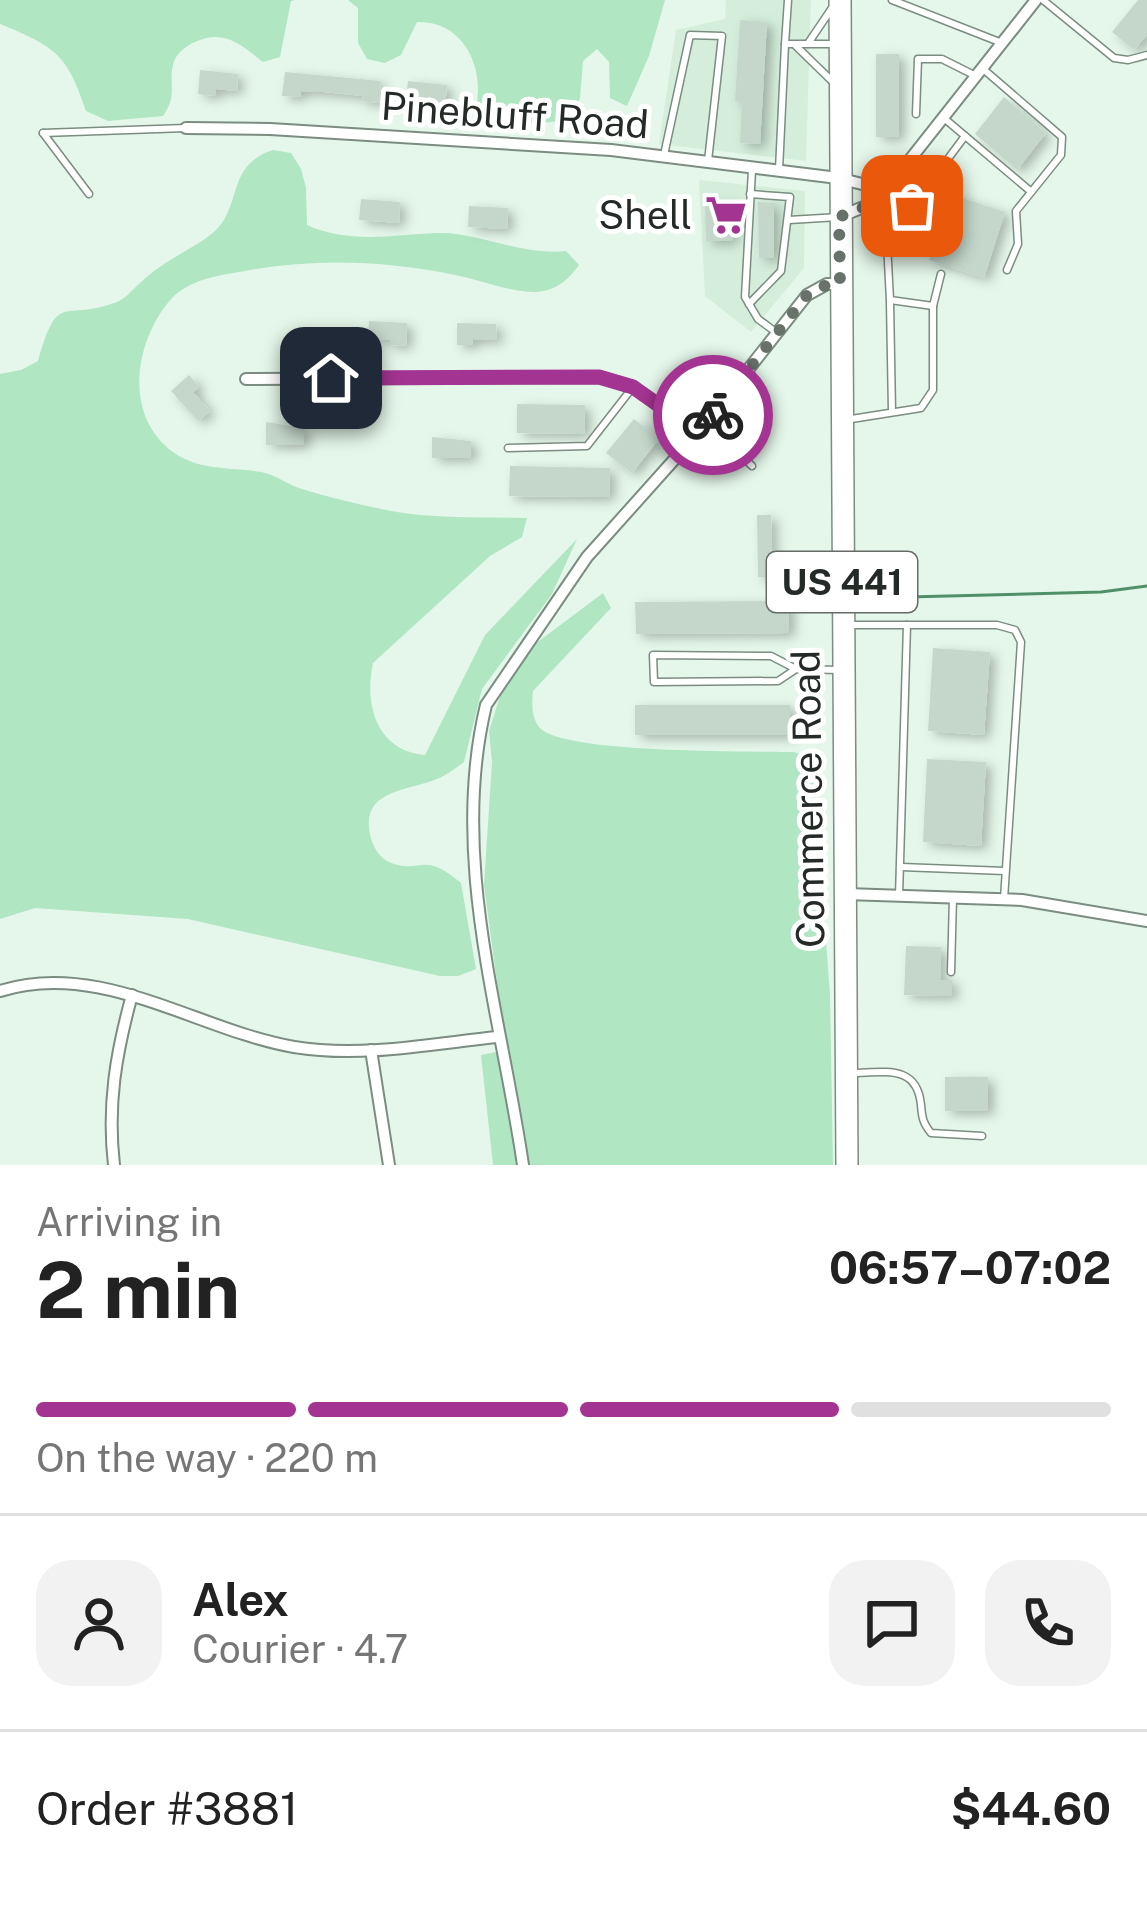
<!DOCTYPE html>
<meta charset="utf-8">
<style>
:root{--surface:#fff;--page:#f2f2f2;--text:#222;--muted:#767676;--line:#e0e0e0;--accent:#a43492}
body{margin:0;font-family:"Public Sans",sans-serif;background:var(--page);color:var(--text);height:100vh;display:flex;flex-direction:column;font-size:45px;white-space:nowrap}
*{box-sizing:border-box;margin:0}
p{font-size:39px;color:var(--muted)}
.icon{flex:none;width:66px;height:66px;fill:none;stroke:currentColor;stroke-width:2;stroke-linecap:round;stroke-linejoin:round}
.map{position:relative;height:1165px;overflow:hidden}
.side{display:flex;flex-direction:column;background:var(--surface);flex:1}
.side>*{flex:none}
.pin{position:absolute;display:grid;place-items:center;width:102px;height:102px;color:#fff;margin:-51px;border-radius:24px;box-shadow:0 6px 18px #0006}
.courier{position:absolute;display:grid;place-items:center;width:120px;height:120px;margin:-60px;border:9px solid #a43492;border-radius:50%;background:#fff;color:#222;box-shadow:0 3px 15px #0007}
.head em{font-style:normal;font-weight:700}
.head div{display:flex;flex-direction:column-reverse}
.head{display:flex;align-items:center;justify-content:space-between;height:204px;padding:0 36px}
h1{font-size:78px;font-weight:700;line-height:90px}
.bar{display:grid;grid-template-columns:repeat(4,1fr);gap:18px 12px;align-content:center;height:144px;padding:0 36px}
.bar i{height:15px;border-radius:9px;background:var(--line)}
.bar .active{background:var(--accent)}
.bar p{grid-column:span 4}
.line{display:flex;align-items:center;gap:30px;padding:0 36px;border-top:3px solid var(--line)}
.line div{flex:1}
.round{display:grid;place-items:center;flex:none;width:126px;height:126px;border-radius:36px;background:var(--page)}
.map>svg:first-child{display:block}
</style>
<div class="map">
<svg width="1147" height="1165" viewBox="0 0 1147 1165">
<defs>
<filter id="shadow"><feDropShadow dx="6" dy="4" stdDeviation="6" flood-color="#0004"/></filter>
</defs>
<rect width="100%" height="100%" fill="#e5f7ea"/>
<g fill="#d5eedc">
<polygon points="726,0 811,0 806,161 659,144 676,30 725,19"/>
<polygon points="699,180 805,191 804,268 751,332 705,296"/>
</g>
<g fill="#b0e6c2">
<path d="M0 0H295L291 1 280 57 263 62C240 44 224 29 195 42 186 46 178 52 174 61 167 83 179 93 163 116L108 121 86 111C67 54 56 47 0 24Z"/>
<path d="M348 0H665L649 56 627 106 610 98 609 62 597 49 583 61 580 98 573 115C539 132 510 117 476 106 485 66 462 20 417 22L401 55 385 63 367 59 358 43V8Z"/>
<path d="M273 150 291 153 301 169 306 188 307 225C349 244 392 235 436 233 478 231 519 256 566 251L579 265C568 280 556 291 535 292 509 292 481 280 455 275 381 260 313 258 239 272 215 276 190 280 172 298 135 339 122 415 173 452 199 471 231 467 261 472 275 474 288 485 302 489 330 498 362 505 391 511 434 519 482 517 527 518L522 537 490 556 373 663C364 704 376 751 425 755L485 635 577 539 552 594 482 689 464 762C453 770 444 777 432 781 403 791 361 792 370 834 372 846 380 859 391 863 423 874 422 850 461 883L476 969 458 976H440L188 919 35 908 0 919V374L21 370 38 361C59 288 62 323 117 302 125 299 132 290 139 284 160 263 185 253 209 236 245 210 223 166 273 150Z"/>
<path d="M603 593 611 608 533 691C532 703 531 716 539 727 560 754 752 751 794 752L812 758 830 994 833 1165H493L481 1055 506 1050 484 885 492 762 489 731 505 680 527 650Z"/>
</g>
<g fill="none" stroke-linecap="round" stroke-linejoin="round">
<polyline stroke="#4f9069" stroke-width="3" points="908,597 1101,592 1147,586"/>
</g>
<g fill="#c5d7cb" filter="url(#shadow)">
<polygon points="1138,0 1147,0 1147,35 1134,50 1112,32"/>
<polygon points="740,20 767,22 760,144 740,143 742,102 735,101"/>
<rect x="876" y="54" width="23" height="83"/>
<polygon points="200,70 238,74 237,91 216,89 216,96 198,94"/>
<polygon points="285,72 381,81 379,103 362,101 363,96 324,92 301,91 300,97 282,96"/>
<polygon points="408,81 447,85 445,108 428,106 428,100 406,98"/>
<polygon points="1004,97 1046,133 1017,170 975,134"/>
<polygon points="950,194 1005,212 984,278 929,260"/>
<polygon points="361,199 400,202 399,223 359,220"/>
<polygon points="732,201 733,240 706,241 705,202"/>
<polygon points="758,202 774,203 774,258 759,258"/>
<polygon points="469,206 508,208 507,229 468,227"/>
<polygon points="369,321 407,323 406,346 390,345 390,340 368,339"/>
<polygon points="457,323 496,324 497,340 473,339 473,345 457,345"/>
<polygon points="189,375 199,387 193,392 210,411 198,421 171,391"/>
<polygon points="517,404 585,405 584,434 517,433"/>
<polygon points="634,419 659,439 632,473 606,453"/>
<polygon points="266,422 304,428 304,445 266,445"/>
<polygon points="432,437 471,441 471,458 432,458"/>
<polygon points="510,466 610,468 609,497 509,496"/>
<polygon points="757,515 771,515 772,577 758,577"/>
<polygon points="789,601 789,633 636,634 635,602"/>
<polygon points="933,648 990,652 984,735 928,731"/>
<rect x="635" y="705" width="155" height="30"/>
<polygon points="927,759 986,762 981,846 923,842"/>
<polygon points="906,946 941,947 940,980 952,980 952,996 904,995"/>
<rect x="945" y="1077" width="43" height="34"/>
</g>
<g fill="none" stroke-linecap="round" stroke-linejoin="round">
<g stroke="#7b8c81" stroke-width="9">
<g id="lane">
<polyline points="788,0 785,44 835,44"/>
<polyline points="892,0 1002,43"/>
<polyline points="1043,0 1114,58 1128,60 1147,55"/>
<polyline points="809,42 832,8"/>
<polyline points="796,46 834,83"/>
<polyline points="982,68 1062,137 1061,155 1016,211 1018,244 1007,270"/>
<polyline points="916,114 918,59 942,59 976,76"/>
<polyline points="945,119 1029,190"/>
<polyline points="43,133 186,128"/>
<polyline points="43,133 89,194"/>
<polyline points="664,155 690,35 722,36 708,161"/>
<polyline points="752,170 745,297 758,319 777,333"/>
<polyline points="779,170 785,44"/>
<polyline points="886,190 912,207 965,136"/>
<polyline points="912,207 887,243 890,300 933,306 941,274"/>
<polyline points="789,220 839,217"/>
<polyline points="890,302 892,412"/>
<polyline points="749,304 781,271 790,197 750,194"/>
<polyline points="845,420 921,408 933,390 933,306"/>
<polyline points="707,421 752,466"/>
<polyline points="508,448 587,446 633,387"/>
<polyline points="852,625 997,625 1015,630 1021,642 1004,899"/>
<polyline points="796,669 771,656 653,655 654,682 778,681 796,669 839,670"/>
<polyline points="901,867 1005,871"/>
<polyline points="899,896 907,625"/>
<polyline points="951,972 953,897"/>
<path d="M850 1073C883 1073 917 1063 921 1105 922 1118 923 1123 931 1133L982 1136"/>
</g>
</g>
<g stroke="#7b8c81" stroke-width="14">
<g id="street">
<polyline points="186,128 270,129 611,150 838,178 886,190"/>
<polyline points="839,217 871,204 886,190 1036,0"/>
<polyline points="246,379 599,377 633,387 698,433"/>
<polyline points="846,894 1022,900 1147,921"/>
<path d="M0 991C100 959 197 1030 294 1047 361 1058 431 1044 497 1037"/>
<polyline points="371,1050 389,1165"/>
<path d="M114 1165C107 1105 116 1053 132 995"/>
<path d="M523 1165C501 1014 449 858 486 705L587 557 698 433 807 295 827 284H840"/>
</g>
</g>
<g stroke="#7b8c81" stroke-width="24">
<polyline id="highway" points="840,0 847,1165"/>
</g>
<use href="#lane" stroke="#fff" stroke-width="6"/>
<use href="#street" stroke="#fff" stroke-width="10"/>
<use href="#highway" stroke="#fff" stroke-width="21"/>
</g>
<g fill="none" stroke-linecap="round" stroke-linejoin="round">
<polyline stroke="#68726b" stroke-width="12" stroke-dasharray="0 21.6" points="713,415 807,295 817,287 840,284 839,217 872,204 886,190 912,206"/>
<polyline stroke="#a43492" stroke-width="15" points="331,378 599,377 633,387 698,433 713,415"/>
</g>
<defs>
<g id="supermarket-bare" transform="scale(3.24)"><path d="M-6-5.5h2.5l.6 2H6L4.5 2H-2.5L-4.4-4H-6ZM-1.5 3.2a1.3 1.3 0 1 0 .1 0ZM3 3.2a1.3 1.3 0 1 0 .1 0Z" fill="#a43492" stroke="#fff" stroke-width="2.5" paint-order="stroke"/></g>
</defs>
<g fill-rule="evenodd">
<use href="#supermarket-bare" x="726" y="215"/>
</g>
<g text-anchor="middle" stroke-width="10" stroke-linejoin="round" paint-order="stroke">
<rect fill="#fff" stroke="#666b68" stroke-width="3" x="767" y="552" width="150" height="60" rx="9"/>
<g font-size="36" font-weight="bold" fill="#242b27">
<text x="842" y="595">US 441</text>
</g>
<g font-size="39" fill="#242b27" stroke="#fff">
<text transform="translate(515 115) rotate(4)" y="14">Pinebluff Road</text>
<text transform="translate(808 799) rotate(-91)" y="14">Commerce Road</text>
</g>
<g font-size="39" fill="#242b27" stroke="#fff" text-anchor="end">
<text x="692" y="229">Shell</text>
</g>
</g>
</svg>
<div class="pin" style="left:912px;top:206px;background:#ea580c"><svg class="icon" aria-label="bag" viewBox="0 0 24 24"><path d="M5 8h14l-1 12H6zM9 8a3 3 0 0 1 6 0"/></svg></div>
<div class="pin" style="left:331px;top:378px;background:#1f2937"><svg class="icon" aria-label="home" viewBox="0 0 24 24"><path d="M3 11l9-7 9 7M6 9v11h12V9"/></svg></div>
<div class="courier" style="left:713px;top:415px"><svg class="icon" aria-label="bike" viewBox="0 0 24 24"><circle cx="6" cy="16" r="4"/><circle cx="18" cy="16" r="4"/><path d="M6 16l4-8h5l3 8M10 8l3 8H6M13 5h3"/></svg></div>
</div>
<section class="side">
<div class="head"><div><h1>2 min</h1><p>Arriving in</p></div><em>06:57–07:02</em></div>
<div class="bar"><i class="active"></i><i class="active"></i><i class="active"></i><i></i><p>On the way · 220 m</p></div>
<div class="line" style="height:216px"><a class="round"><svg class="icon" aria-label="person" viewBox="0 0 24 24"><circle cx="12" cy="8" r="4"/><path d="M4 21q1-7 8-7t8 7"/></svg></a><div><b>Alex</b><p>Courier · 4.7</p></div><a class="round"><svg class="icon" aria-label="chat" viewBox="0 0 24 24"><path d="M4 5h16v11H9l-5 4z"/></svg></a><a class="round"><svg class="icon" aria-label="phone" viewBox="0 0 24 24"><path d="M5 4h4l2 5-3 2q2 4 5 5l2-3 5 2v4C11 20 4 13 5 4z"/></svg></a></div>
<div class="line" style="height:156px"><div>Order #3881</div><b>$44.60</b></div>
</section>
